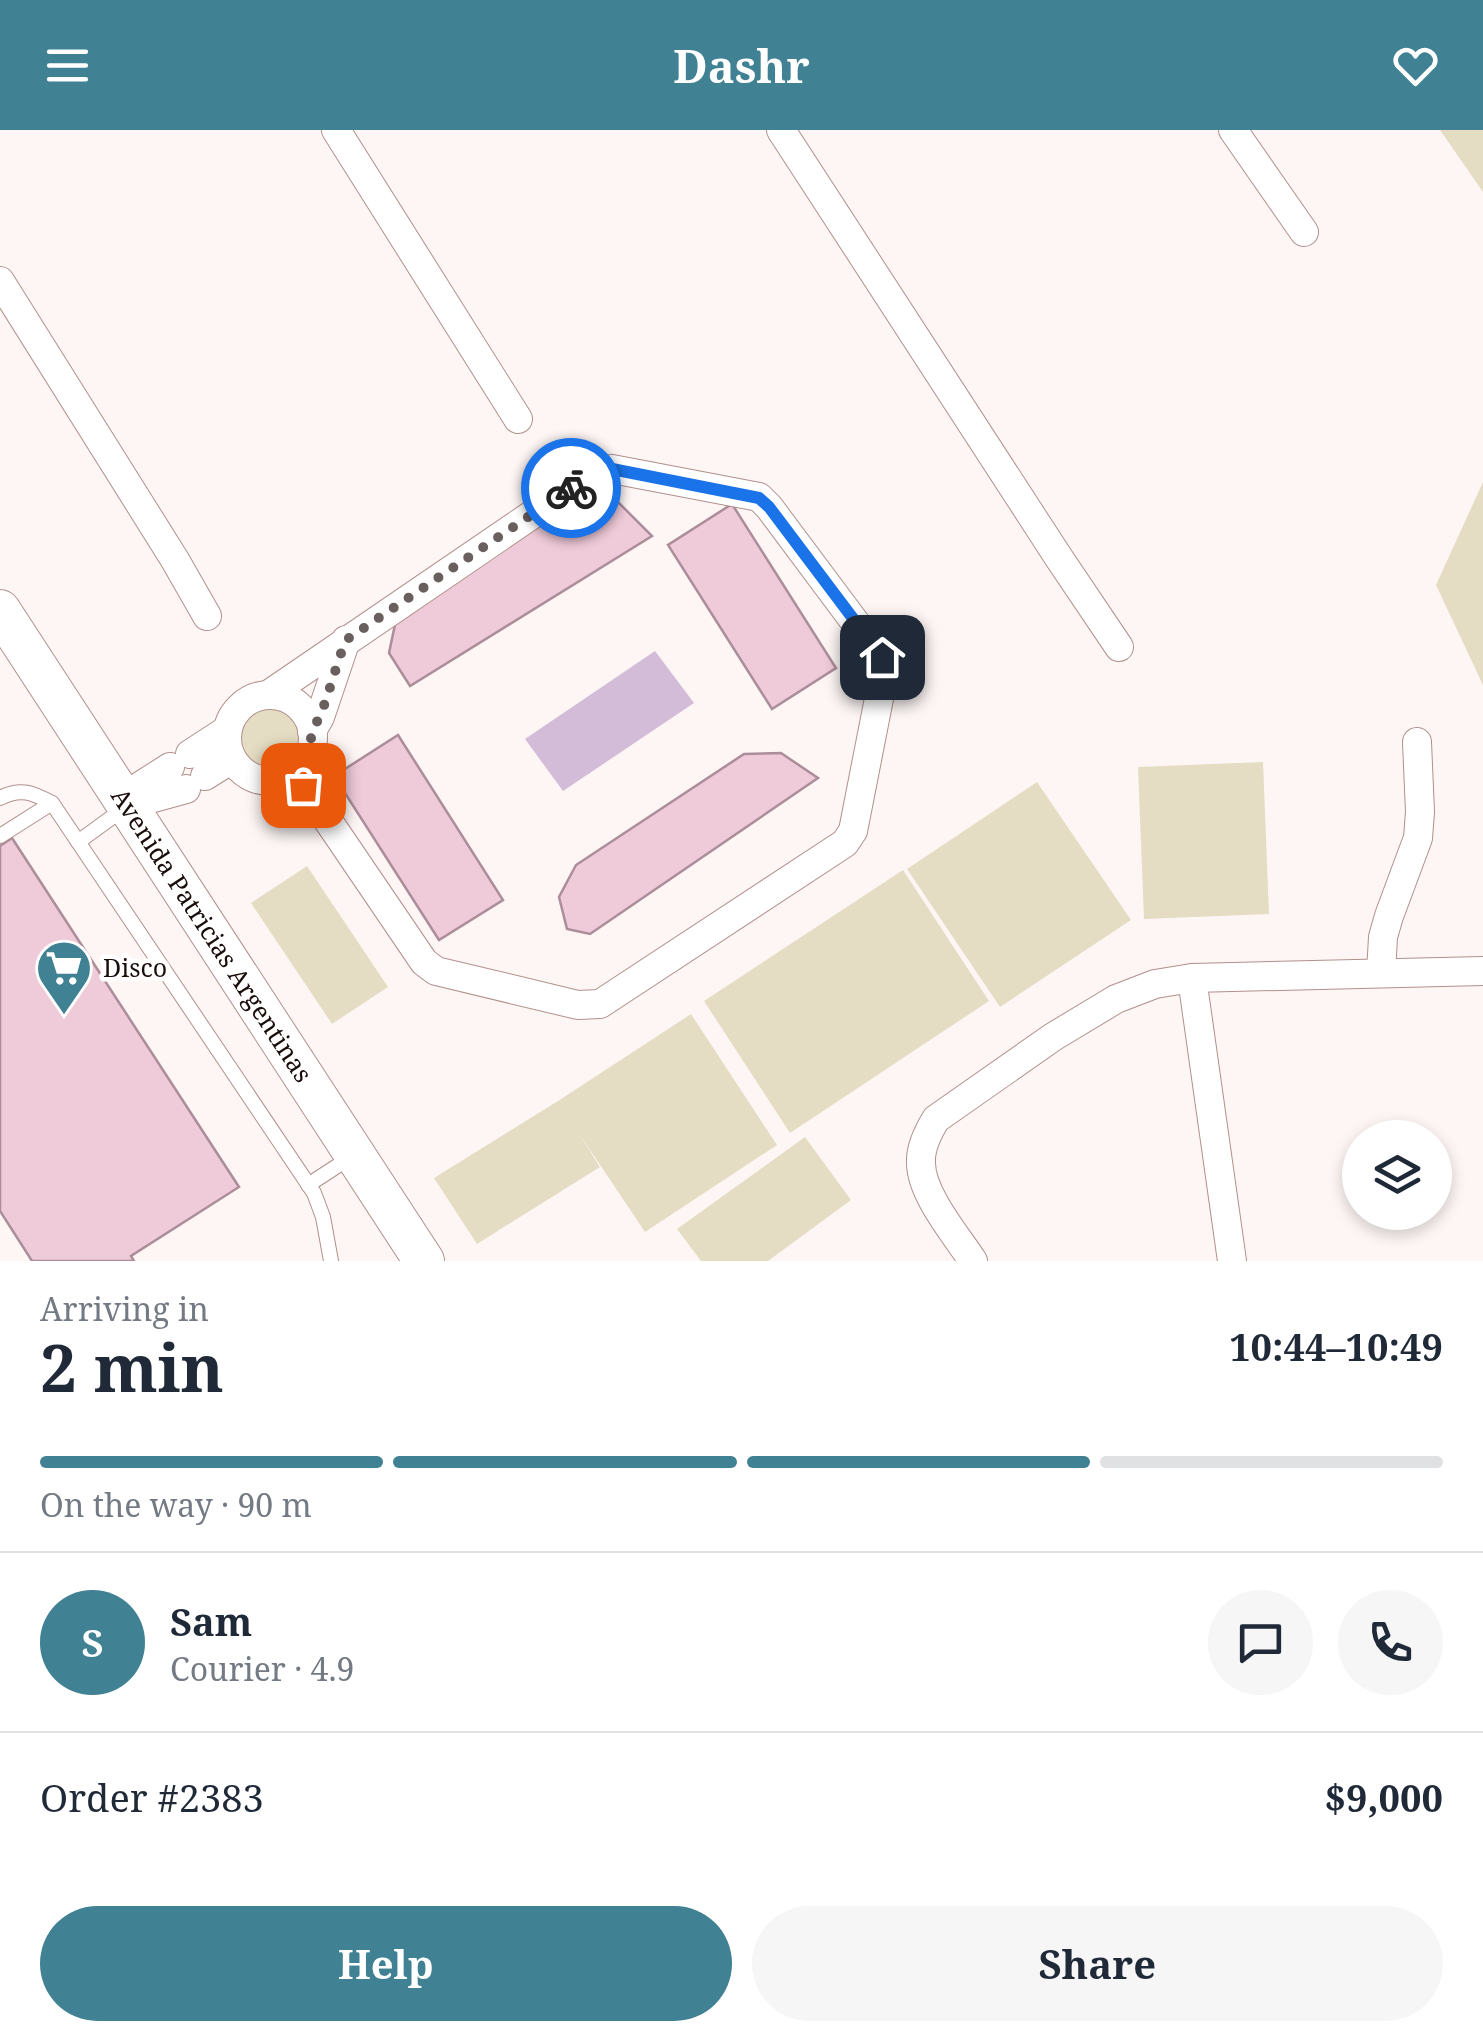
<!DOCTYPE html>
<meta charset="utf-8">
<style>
:root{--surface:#fff;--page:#f6f6f7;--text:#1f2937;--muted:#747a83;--line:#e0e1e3;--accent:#408193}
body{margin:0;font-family:"Noto Serif",serif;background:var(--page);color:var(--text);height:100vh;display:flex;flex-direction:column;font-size:38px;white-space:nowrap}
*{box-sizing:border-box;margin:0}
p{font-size:32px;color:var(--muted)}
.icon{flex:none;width:55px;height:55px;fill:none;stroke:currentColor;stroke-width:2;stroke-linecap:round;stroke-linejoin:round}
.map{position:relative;height:1131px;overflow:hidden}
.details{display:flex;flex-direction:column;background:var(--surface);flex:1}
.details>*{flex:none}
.buttons{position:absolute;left:1342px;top:990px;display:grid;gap:20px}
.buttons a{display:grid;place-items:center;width:110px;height:110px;border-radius:50%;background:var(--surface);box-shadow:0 5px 15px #0003;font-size:50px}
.pin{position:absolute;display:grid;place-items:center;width:85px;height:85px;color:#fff;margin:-42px;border-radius:20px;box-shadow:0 5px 15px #0006}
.courier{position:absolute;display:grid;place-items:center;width:100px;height:100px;margin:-50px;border:8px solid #1a73e8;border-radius:50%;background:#fff;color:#222;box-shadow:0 2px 12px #0007}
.head em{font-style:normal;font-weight:700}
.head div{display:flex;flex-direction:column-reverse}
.head{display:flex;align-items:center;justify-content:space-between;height:170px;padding:0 40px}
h1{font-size:65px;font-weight:700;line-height:75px}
.bar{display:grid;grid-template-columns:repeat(4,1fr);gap:15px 10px;align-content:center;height:120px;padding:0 40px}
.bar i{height:12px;border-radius:8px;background:var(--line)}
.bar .current{background:var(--accent)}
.bar p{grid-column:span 4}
.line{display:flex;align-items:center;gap:25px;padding:0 40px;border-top:2px solid var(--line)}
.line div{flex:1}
.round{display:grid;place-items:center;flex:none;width:105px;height:105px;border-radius:52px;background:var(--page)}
.primary-button{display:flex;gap:20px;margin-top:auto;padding:20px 40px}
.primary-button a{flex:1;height:115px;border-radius:60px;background:var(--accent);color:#fff;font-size:40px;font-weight:700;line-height:115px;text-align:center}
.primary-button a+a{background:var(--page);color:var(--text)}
header{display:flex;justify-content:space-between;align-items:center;height:130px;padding:0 40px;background:var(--accent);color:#fff;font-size:45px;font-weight:700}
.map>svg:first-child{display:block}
</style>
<header><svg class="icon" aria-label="menu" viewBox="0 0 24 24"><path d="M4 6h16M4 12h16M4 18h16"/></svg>Dashr<svg class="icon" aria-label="heart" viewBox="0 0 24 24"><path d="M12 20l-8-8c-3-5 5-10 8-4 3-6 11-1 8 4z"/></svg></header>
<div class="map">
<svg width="1483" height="1131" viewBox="0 0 1483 1131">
<rect width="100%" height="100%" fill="#fdf6f5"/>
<g fill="#e5ddc3">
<polygon points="1440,0 1483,0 1483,62"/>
<polygon points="1483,352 1483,555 1436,455"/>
<circle cx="271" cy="607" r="30"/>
<polygon points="1263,632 1269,784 1144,789 1138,637"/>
<polygon points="1037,652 1131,790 1000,877 907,739"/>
<polygon points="307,736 388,857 332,894 251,773"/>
<polygon points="903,740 989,871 790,1003 704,871"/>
<polygon points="691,884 777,1015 645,1102 578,1002 600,1037 477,1114 434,1048 558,971"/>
<polygon points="805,1007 851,1070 768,1131 701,1131 677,1099"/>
</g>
<polygon fill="#d2bcd8" points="655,521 694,573 563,661 525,609"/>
<g fill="#efcad8" stroke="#ac8d9a" stroke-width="2.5">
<polygon points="614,368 652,406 410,556 389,523 397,485 580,369"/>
<polygon points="732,374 836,538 772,579 668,415"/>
<polygon points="398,605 503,770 439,810 334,646"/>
<polygon points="781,623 818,648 590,804 567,799 559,767 576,735 744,624"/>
<polygon points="12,708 239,1057 131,1126 134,1131 32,1131 0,1081 0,716"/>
</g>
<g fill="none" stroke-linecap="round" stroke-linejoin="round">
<g stroke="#b1908c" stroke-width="16">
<g id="lane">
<path d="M0 668C21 657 33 663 52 673L314 1063 323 1087 331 1131"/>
<polyline points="0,706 52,673"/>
<polyline points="78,712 126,677"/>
<polyline points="308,1055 354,1025"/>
</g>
</g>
<g stroke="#b1908c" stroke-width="30">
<g id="street">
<polyline points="336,0 518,289"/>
<polyline points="781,0 1059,428 1119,517"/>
<polyline points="1233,0 1304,102"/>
<polyline points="0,151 175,430 207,486"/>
<polyline points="268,565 593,343 612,339 759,367 769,377 881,527 885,538 853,701 845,713 600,874 578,875 436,841 424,832 295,642"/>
<circle cx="270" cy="608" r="43"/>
<polyline points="312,601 320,587 346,510"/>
<polyline points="190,624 227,600"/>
<polyline points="205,646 232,629"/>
<polyline points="123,667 170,637"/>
<polyline points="128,675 186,659"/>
<polyline points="1381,843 1383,807 1389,786 1418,708 1420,682 1417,612"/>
<polyline points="1192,848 1232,1131"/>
<path d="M973 1131C956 1105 921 1064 921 1033 920 1018 928 1002 936 989L1053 907 1116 869 1155 854 1192 848 1483 841"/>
</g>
</g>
<g stroke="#b1908c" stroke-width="42">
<g id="secondary">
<path id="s1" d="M0 480 424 1131"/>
</g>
</g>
<use href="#lane" stroke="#fff" stroke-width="14"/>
<use href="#street" stroke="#fff" stroke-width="28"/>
<use href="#secondary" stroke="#fff" stroke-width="40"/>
</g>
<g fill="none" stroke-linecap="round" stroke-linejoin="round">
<path stroke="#695f5e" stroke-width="10" stroke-dasharray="0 18" d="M303 655 295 642C314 625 307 620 313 600 314 595 318 591 320 586 330 561 336 535 346 510L571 358"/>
<polyline stroke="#1a73e8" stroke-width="12" points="571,358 593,343 612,339 759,368 769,377 882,527"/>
</g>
<defs>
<g id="supermarket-pin" transform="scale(2.875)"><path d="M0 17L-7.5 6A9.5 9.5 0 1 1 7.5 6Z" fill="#408193" stroke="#fff"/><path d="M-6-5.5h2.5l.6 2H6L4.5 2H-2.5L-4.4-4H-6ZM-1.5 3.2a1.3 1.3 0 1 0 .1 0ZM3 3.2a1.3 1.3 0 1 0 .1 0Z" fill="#fff"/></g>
</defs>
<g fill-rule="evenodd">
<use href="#supermarket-pin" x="64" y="838"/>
</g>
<g text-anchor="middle" stroke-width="9" stroke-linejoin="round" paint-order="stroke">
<g font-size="25" fill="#1a0e0d" stroke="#fff">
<text dy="9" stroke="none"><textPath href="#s1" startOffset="388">Avenida Patricias Argentinas</textPath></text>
</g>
<g font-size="25" fill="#1a0e0d" stroke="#fff" text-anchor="start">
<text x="103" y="847">Disco</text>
</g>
</g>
</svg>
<div class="buttons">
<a><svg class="icon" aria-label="layers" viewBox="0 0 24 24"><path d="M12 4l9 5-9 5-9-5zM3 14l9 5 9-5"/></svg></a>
</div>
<div class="pin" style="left:303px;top:655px;background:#ea580c"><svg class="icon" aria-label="bag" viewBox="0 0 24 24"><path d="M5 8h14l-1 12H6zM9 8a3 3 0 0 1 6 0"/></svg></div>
<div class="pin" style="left:882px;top:527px;background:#1f2937"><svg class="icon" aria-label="home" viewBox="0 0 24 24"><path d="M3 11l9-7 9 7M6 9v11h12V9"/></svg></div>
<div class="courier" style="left:571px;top:358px"><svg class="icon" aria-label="bike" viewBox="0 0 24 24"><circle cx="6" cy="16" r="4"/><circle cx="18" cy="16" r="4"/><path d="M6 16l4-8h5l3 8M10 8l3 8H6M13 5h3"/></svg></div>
</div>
<section class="details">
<div class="head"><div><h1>2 min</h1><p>Arriving in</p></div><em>10:44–10:49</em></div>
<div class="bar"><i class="current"></i><i class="current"></i><i class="current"></i><i></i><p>On the way · 90 m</p></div>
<div class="line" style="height:180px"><b class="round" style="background:var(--accent);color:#fff">S</b><div><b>Sam</b><p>Courier · 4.9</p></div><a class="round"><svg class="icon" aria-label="chat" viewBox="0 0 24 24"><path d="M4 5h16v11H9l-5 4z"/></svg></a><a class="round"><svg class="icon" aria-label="phone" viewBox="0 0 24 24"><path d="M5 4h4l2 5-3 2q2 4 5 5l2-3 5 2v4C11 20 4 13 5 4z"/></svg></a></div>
<div class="line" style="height:130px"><div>Order #2383</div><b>$9,000</b></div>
<div class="primary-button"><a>Help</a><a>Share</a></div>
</section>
